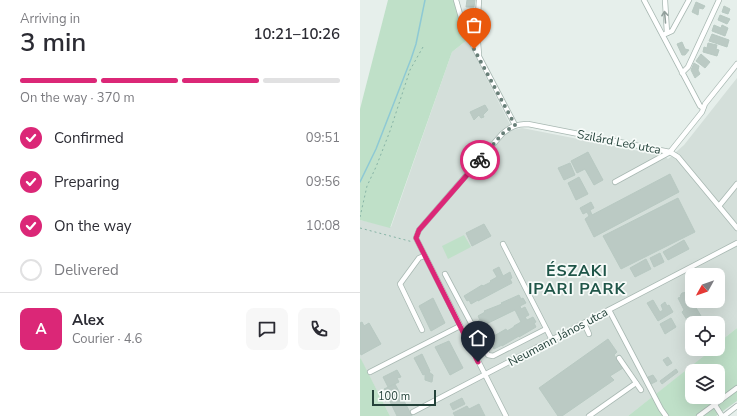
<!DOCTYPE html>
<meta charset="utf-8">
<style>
:root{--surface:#fff;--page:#f7f7f7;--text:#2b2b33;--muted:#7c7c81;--line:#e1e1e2;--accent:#db2777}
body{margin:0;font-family:"Nunito Sans",sans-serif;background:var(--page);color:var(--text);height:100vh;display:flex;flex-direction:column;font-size:15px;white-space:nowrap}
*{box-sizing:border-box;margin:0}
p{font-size:13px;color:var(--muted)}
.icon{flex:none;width:22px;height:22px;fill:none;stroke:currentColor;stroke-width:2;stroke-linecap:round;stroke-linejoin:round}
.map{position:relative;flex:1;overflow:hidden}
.side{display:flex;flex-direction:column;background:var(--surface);width:360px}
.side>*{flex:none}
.needle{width:26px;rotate:230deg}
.controls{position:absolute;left:325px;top:268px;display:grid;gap:8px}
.controls a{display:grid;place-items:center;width:40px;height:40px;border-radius:8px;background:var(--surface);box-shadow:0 4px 16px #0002;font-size:20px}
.scale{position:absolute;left:12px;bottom:10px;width:64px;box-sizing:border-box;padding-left:4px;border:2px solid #24423a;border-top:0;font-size:11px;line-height:14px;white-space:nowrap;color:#24423a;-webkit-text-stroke:3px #f7fbf9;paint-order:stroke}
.pin{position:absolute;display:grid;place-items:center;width:34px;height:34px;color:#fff;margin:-41px -17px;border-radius:50% 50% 50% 0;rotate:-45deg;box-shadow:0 0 4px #0007}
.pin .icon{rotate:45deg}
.courier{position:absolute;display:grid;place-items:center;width:40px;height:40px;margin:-20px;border:3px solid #db2777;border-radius:50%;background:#fff;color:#222;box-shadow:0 1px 5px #0007}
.overview em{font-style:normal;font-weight:600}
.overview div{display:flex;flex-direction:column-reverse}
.overview{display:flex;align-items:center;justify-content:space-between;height:68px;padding:0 20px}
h1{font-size:26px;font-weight:600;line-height:30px}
.bar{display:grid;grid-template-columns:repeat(4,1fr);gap:6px 4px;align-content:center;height:48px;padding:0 20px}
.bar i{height:5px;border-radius:3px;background:var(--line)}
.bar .selected{background:var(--accent)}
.bar p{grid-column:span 4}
.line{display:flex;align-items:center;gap:10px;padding:0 20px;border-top:1px solid var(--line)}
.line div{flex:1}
.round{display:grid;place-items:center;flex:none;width:42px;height:42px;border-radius:8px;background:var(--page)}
ol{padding:0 20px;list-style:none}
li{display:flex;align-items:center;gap:12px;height:44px}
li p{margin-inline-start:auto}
li .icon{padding:4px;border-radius:50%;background:var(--accent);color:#fff;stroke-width:4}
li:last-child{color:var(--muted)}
li i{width:22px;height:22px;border:2px solid var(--line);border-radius:50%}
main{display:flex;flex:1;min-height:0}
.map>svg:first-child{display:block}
</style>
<main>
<section class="side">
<div class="overview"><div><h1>3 min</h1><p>Arriving in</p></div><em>10:21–10:26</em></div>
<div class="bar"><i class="selected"></i><i class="selected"></i><i class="selected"></i><i></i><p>On the way · 370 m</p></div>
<ol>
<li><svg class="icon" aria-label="check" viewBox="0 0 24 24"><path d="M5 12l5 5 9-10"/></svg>Confirmed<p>09:51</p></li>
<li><svg class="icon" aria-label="check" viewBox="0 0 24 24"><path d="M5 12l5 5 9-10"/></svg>Preparing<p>09:56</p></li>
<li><svg class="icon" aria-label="check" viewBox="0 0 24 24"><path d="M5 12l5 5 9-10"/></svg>On the way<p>10:08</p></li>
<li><i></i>Delivered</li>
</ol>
<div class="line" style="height:72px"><b class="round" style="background:var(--accent);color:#fff">A</b><div><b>Alex</b><p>Courier · 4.6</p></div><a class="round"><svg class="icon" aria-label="chat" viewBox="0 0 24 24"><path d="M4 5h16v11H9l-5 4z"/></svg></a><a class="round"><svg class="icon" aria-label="phone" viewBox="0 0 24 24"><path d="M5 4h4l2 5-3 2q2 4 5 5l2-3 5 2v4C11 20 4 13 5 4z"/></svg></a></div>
</section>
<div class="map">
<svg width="377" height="416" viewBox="0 0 377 416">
<rect width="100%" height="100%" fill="#e6efeb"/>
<path fill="#d4dfda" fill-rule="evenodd" d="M107 40 153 130 162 128 305 156 308 159 324 145 377 78V328L358 343V323H332V349H350L344 354 345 356 268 416H30L0 358V220L31 227 92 52ZM332 275H358V301H332Z"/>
<g fill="#bfe0c8" fill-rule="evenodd">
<polygon points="28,0 96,0 96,7 107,40 92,52 30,228 0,220 0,109"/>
<polygon points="104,235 111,247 88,259 82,246"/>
<path d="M377 328V401L356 416H268L344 356V354L350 349H358V343ZM332 371H358V397H332Z"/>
<polygon points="0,358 1,359 30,416 0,416"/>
</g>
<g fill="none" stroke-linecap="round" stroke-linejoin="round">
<polyline stroke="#8ec9d4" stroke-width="1.5" points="0,182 16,149 51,59 56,44 65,0"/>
</g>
<g fill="#bbcac4" stroke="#b8c9c2">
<polygon points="107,0 115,0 114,7 106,7"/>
<polygon points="336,2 345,6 343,9 339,8 338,15 332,12"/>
<polygon points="364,6 370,9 368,14 362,12"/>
<polygon points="360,15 370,19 367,24 358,20"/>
<polygon points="354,25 361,28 362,25 368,28 365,36 352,31"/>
<polygon points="352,34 369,40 367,47 349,41"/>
<polygon points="322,42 325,49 329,50 325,55 322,55 317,44"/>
<polygon points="348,43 357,45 356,49 359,50 357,56 343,52 344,47 347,48"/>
<polygon points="341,54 350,62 345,68 336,61"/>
<polygon points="334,63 339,66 338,70 340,74 335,78 331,70"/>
<polygon points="125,105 128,110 123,115 124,117 121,118 119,115 114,120 110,112"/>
<polygon points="228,152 243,180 234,185 225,169 217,173 211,161"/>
<polygon points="210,163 215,175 204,180 198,168"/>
<polygon points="310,174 319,192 234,237 225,219 229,216 227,212 223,214 220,208 231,202 234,208 230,210 232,215"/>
<polygon points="219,177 228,194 216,200 208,183"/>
<polygon points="318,198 335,232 261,269 243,236"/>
<polygon points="124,224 131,236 112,246 106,233"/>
<polygon points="324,240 329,249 308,260 303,252"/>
<polygon points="300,253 304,262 294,267 290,258"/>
<polygon points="286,259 291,269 275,277 270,268"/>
<polygon points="139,267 143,276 150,272 152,278 150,279 152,283 118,301 118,300 111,304 109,300 107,301 104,296 122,285 123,286 131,282 130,281 137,277 133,270"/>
<polygon points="328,292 332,301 341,316 329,323 322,312 324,310 318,298 321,297 320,296 322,293"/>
<polygon points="159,295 161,299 163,298 166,303 160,306 161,309 165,307 169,315 165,317 167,320 173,317 176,322 174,323 176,327 159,337 159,336 142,346 142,345 134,349 132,345 130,346 127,340 146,329 147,331 154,327 154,326 161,322 155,310 120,327 118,321 120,320 118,316 125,312 124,311 142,304 141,303"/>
<polygon points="73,298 85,323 71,331 59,306"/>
<polygon points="293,300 300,312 303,310 301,305 305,302 307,306 309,305 313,312 298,321 287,303"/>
<polygon points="311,318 316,327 305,334 300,324"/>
<polygon points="2,322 4,326 9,323 21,344 1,355 0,352 0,323"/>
<polygon points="248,339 257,352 254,355 263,368 250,376 254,380 202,416 198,416 179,388"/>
<polygon points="89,341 103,368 90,375 75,347"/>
<polygon points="62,354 70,371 69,372 73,375 72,382 71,382 65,380 65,374 63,375 54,358"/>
<polygon points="308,357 312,363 307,366 303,360"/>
<polygon points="316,369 318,372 302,384 300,381"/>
<polygon points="37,370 41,377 37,378 39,382 28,387 23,377"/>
<polygon points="293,375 297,381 291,384 288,377"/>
<polygon points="35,384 52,416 37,416 24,389"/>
<polygon points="102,398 105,404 93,410 90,404"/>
<polygon points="119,404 125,416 95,416 93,413 107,406 109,409"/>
</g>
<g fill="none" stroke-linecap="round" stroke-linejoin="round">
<g stroke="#a8b8b2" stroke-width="6">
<g id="minor">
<polyline points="96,0 104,28 155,125"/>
<polyline points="284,0 340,106 343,108"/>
<polyline points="305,0 307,33"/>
<polyline points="303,35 312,31 329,0"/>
<polyline points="119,55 117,30 119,0"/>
<polyline points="322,73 328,67 359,0"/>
<polyline points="255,182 310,152 342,112 345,104 377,64"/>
<polyline points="359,206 377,184"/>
<polyline points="143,244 192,340"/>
<polyline points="85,274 128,355 133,356 186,329"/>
<polyline points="249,310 301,409 306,416"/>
<polyline points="224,323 229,334"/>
<polyline points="62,330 40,284 59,258 64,256"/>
<polyline points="259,358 281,390"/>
<polyline points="10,372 100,326"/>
<polyline points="355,405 362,416"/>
<polyline points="53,412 377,243"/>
<path d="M146 416 56 238 59 230 142 134C150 127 156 124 168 124L310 152 318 157 377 228"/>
<polyline points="229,416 276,383"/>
<polyline points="339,416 377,388"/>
<polyline points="364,416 377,406"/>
</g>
</g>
<g stroke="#86b3a5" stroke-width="1" stroke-dasharray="2 3" stroke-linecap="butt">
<polyline points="0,217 7,186 16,167 30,131 50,70 63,47"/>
<polyline points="0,228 53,242"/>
</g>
<use href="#minor" stroke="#fff" stroke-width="4.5"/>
</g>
<defs><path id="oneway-shaft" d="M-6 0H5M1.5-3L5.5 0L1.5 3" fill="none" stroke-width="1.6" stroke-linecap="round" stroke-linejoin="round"/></defs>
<use stroke="#92a09c" href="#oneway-shaft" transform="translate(305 17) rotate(-95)"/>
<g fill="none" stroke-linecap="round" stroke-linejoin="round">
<polyline stroke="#687f78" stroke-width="4" stroke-dasharray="0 7.2" points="114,49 155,125 142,134 120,160"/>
<polyline stroke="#db2777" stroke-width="5" points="118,362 56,238 59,230 120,160"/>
</g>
<g text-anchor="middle" stroke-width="3.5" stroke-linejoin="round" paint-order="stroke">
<g font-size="12" fill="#24423a" stroke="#f7fbf9">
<text transform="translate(259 142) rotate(11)" y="4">Szilárd Leó utca</text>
<text transform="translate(198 337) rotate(-28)" y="4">Neumann János utca</text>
</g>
<g font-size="16" font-weight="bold" letter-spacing="1" fill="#1f5548" stroke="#f7fbf9">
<text x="217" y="276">ÉSZAKI<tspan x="217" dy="18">IPARI PARK</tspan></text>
</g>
</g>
</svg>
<div class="controls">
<a><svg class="needle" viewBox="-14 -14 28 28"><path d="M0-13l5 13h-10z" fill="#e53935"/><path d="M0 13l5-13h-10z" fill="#7c7c81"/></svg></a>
<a><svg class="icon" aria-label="locate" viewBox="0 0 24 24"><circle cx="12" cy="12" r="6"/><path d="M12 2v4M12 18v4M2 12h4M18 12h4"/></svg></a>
<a><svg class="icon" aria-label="layers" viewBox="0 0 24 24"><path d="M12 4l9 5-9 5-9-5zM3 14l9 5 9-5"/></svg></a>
</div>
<div class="scale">100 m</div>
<div class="pin" style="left:114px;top:49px;background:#ea580c"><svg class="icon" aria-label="bag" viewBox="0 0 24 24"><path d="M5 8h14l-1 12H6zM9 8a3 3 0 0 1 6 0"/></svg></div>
<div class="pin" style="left:118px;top:362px;background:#1f2937"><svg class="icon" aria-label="home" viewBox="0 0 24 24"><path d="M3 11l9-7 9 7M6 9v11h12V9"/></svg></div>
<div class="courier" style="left:120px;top:160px"><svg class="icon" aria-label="bike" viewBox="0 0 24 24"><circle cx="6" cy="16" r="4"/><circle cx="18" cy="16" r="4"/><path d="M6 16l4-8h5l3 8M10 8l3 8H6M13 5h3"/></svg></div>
</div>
</main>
